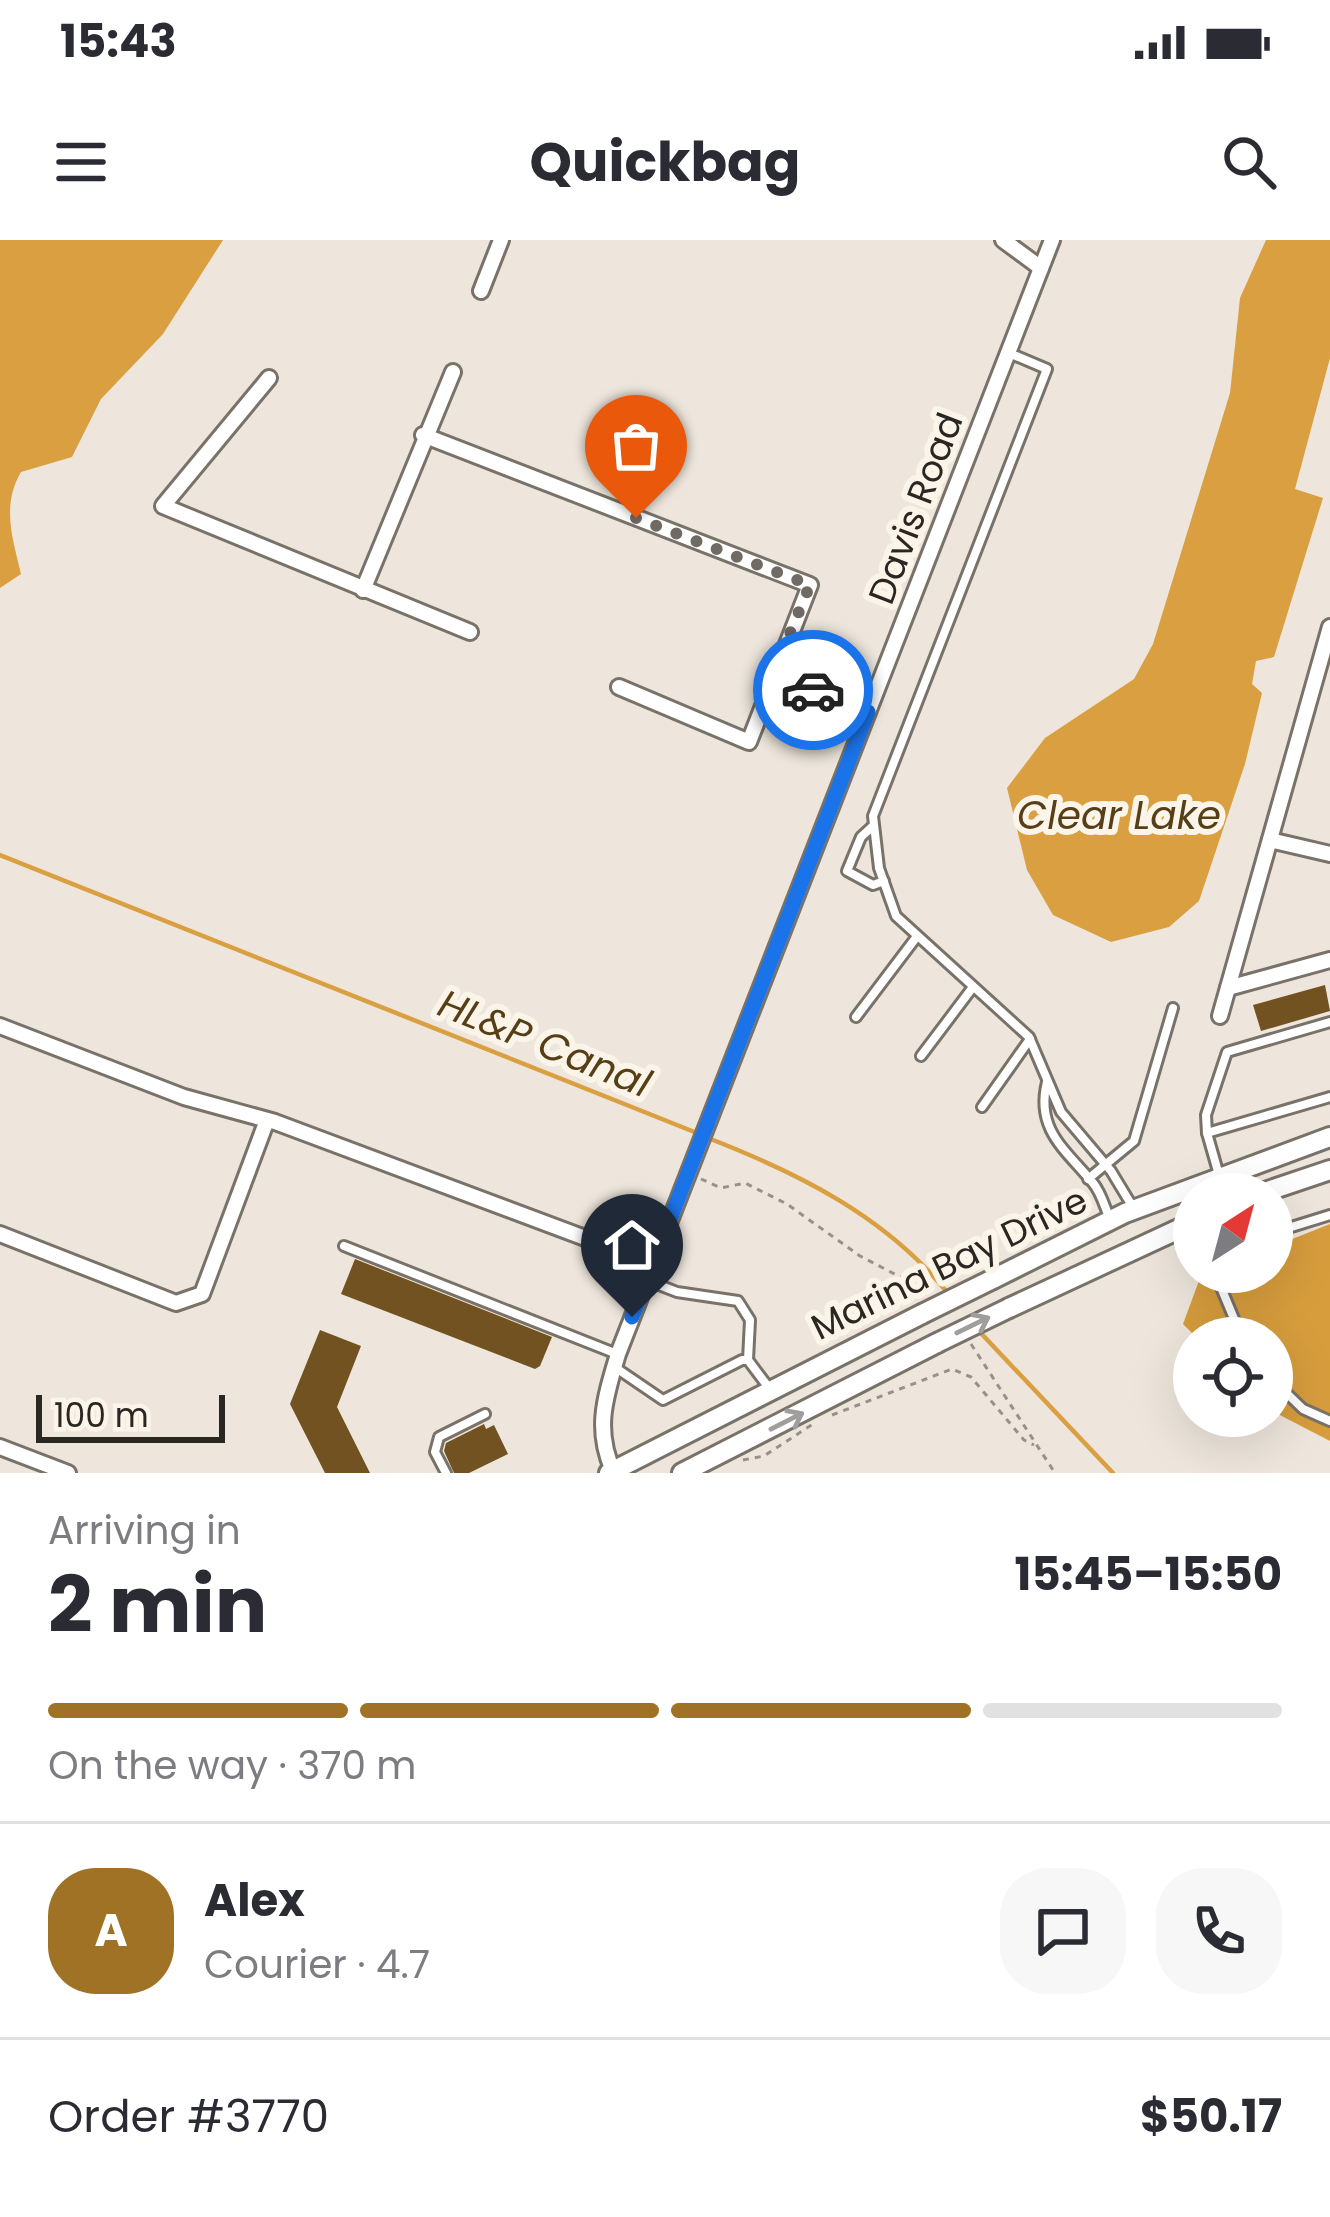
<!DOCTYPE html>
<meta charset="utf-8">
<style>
:root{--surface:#fff;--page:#f7f7f7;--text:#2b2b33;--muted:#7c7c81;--line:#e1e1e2;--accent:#a07225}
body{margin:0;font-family:Poppins,sans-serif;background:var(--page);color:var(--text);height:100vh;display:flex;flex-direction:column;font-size:45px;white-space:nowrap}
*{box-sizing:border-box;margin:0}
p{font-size:39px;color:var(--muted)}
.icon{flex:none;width:66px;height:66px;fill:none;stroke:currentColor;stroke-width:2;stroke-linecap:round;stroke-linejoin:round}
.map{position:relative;height:1233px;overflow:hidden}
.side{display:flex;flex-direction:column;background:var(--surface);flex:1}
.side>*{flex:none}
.needle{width:78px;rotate:36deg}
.controls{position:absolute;left:1173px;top:933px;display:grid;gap:24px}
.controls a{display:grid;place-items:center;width:120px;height:120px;border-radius:50%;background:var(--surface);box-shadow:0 12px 48px #0002;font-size:60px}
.scale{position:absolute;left:36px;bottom:30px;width:189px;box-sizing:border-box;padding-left:12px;border:6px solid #2a2723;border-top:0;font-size:33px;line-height:42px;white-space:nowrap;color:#2a2723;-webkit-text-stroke:9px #fbf4e9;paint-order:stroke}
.pin{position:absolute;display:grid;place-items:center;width:102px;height:102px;color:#fff;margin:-123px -51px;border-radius:50% 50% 50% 0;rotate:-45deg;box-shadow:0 0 12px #0007}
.pin .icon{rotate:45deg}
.courier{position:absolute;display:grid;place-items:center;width:120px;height:120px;margin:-60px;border:9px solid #1a73e8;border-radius:50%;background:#fff;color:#222;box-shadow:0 3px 15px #0007}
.overview em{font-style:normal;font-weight:700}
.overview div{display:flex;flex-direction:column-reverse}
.overview{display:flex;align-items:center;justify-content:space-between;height:204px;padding:0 48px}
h1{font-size:78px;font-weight:700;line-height:90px}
.bar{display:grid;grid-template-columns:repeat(4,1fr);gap:18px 12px;align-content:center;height:144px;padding:0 48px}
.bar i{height:15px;border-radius:9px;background:var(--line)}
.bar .selected{background:var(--accent)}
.bar p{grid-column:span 4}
.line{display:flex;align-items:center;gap:30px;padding:0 48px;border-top:3px solid var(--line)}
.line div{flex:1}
.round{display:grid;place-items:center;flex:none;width:126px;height:126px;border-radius:48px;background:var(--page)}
.status{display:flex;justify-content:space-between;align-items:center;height:84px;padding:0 60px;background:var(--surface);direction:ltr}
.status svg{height:33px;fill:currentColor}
header{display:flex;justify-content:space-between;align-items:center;height:156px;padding:0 48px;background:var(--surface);font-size:54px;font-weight:700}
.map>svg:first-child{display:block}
</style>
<div class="status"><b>15:43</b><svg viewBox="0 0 49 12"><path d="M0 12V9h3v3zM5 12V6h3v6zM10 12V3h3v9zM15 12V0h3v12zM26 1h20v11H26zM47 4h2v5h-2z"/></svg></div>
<header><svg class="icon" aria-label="menu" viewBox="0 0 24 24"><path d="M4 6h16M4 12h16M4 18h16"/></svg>Quickbag<svg class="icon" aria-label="search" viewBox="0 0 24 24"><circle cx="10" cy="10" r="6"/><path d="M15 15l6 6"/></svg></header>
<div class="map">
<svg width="1330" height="1233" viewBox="0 0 1330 1233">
<rect width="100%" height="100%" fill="#eee6dc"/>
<polygon fill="#d79d3d" points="1330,984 1330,1201 1272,1171 1272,1098 1197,1098 1183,1084 1200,1038 1213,1032 1272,1032 1272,1007"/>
<g fill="#d99f40">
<path d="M0 0H223L163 94 101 159 72 217 21 232C1 266 13 299 21 334L0 348Z"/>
<polygon points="1266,0 1330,0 1330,118 1295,249 1323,258 1274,417 1256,421 1252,444 1262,453 1245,524 1199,661 1169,687 1111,702 1053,675 1027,630 1007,548 1045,498 1134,439 1153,404 1230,153 1240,58"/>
</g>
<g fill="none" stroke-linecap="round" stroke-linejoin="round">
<g stroke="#d99f40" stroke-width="4.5">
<polyline points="0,615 697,893"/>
<path d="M708 898C798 933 885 976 947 1052"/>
<polyline points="977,1089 1113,1233"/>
</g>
</g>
<g fill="#715220">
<polygon points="1325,745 1330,771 1261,791 1253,765"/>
<polygon points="355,1019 552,1097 540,1126 535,1129 341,1054"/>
<polygon points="320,1090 361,1106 337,1167 370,1233 325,1233 290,1164"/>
<polygon points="484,1184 486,1189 494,1185 508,1214 469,1233 454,1233 444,1211 446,1203"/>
</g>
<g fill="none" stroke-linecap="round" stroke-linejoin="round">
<g stroke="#797269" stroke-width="14">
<g id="service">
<polyline points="1009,113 1047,129 873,576 879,628 896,676 1029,797 1061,872 1111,931 1134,969"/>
<polyline points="873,586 861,597 847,631 873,645 884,641"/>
<polyline points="856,777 915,699"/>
<polyline points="921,816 973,747"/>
<path d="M1047 842C1035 890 1066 910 1093 943 1101 952 1105 968 1110 979"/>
<polyline points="982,867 1030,799"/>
<polyline points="1207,893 1206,875 1227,812 1330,782"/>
<polyline points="1219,935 1207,893 1330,857"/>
<polyline points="1088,939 1134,901 1173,768"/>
<polyline points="1272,993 1330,975"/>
<polyline points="344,1006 617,1114"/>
<polyline points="1221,1032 1220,1045 1242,1098"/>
<polyline points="646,1040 677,1052 738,1061 750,1080 748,1120"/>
<polyline points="616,1128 663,1160 742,1120 748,1120 769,1148"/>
<polyline points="1272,1139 1303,1169 1330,1181"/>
<polyline points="446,1233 435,1212 439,1197 485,1174"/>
</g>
</g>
<g stroke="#797269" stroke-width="20">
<g id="minor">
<polyline points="1003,0 1041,28"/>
<polyline points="481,51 501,0"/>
<polyline points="269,138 163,266 470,392"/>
<polyline points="423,195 810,345 749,502 619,447"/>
<polyline points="363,350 453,132"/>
<polyline points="780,415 875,453"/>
<polyline points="773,434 868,472"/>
<polyline points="1270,600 1330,614"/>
<polyline points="1228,748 1330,720"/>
<polyline points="1220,776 1330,387"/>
<polyline points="0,786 184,857 275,882 652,1023"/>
<polyline points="0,994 176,1063 202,1054 267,880"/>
<polyline points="0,1207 68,1233"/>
<path d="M614 1233C594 1190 605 1158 618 1114L1052 0"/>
</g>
</g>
<g stroke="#797269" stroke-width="24">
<g id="secondary">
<polyline points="1259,954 1330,930"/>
<polyline points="993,1039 1125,973 1330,897"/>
<polyline points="1009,1068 1194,982"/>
<polyline points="609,1233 922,1074"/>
<polyline points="682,1233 937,1103"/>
</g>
</g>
<g stroke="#97918a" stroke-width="3" stroke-dasharray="6 6" stroke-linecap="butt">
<polyline points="701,939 721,948 745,943 787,964 860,1016 929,1052"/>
<polyline points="971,1104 1055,1233"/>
<polyline points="832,1175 952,1129 971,1137 1024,1200 1034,1205"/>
<polyline points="743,1220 764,1216 813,1184"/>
</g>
<use href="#service" stroke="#fff" stroke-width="8"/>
<use href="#minor" stroke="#fff" stroke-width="14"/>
<use href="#secondary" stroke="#fff" stroke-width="18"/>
<g stroke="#797269" stroke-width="24" stroke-linecap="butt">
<g id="secondary-bridge">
<polyline points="922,1074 993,1039"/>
<polyline points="937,1103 1009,1068"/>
</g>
</g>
<use href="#secondary-bridge" stroke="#fff" stroke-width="18"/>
</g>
<defs><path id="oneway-shaft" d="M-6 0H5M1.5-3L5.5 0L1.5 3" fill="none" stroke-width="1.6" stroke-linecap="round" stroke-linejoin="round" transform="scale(3)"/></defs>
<g stroke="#9f9e9c">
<use href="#oneway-shaft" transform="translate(973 1085) rotate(-26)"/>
<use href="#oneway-shaft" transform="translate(787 1181) rotate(-27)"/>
</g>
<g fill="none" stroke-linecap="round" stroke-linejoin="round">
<polyline stroke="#6f6a64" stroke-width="12" stroke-dasharray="0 21.6" points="636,278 810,345 773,434 813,450"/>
<polyline stroke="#1a73e8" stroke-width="15" points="632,1077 868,472 813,450"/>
</g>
<g text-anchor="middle" stroke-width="12" stroke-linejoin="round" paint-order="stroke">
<g font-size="36" fill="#2a2723" stroke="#fbf4e9">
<text transform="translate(915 268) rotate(-69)" y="13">Davis Road</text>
<text transform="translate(949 1023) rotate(-26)" y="13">Marina Bay Drive</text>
</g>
<g font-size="39" font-style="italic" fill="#563e17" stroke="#fbf4e9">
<text x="1119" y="589">Clear Lake</text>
<text transform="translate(545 803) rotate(22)" y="14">HL&amp;P Canal</text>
</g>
</g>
</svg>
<div class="controls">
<a><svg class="needle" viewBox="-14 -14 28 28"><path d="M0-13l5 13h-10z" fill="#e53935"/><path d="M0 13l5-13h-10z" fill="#7c7c81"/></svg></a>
<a><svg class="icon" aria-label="locate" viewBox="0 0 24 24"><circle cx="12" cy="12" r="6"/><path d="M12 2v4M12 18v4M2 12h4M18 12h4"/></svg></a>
</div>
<div class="scale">100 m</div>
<div class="pin" style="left:636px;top:278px;background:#ea580c"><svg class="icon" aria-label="bag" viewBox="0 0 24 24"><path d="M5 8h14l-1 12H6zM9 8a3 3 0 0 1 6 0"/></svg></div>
<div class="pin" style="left:632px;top:1077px;background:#1f2937"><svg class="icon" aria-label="home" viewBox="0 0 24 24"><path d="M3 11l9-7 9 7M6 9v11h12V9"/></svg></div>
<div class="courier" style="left:813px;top:450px"><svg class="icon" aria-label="car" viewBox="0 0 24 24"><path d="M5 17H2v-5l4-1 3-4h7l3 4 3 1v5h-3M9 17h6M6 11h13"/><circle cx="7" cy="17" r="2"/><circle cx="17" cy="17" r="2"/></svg></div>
</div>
<section class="side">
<div class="overview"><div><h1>2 min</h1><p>Arriving in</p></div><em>15:45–15:50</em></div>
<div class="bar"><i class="selected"></i><i class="selected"></i><i class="selected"></i><i></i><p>On the way · 370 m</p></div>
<div class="line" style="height:216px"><b class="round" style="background:var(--accent);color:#fff">A</b><div><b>Alex</b><p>Courier · 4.7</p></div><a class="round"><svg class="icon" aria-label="chat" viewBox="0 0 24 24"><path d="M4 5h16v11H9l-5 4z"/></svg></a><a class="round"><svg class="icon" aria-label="phone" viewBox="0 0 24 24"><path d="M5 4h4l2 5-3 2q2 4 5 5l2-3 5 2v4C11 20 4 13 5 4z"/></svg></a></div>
<div class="line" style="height:156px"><div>Order #3770</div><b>$50.17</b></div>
</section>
